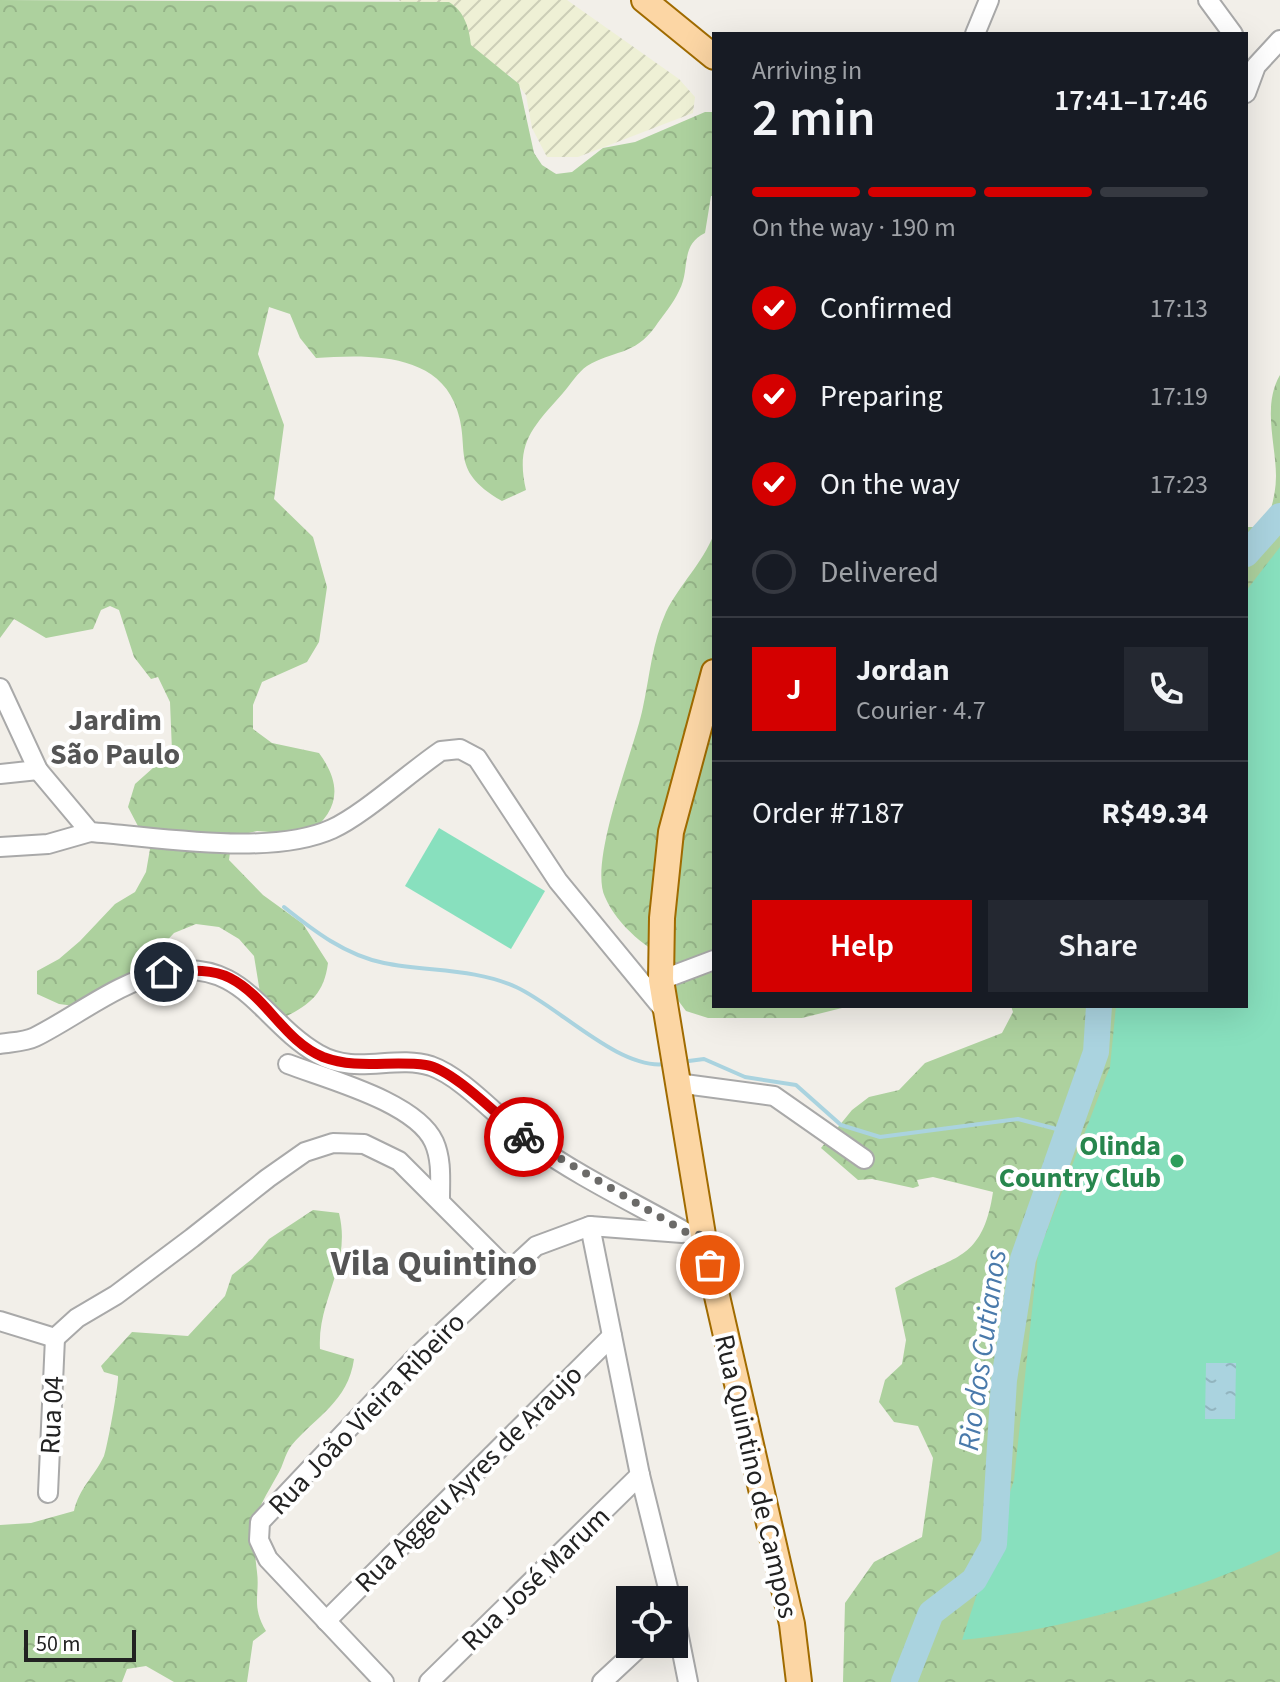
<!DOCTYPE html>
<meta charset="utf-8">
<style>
:root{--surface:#171b24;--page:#242831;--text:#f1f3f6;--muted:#9ea1a6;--line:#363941;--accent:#d40000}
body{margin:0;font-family:"Source Sans 3",sans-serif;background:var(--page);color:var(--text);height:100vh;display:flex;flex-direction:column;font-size:30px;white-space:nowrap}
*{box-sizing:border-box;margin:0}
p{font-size:26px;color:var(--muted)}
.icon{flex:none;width:44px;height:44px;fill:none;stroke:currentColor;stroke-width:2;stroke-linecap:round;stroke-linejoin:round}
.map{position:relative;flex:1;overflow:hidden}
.side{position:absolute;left:712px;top:32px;width:536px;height:976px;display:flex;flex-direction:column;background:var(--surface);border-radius:0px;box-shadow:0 8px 32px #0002}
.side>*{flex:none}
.tools{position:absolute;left:616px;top:1586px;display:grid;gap:16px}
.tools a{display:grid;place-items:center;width:72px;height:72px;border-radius:0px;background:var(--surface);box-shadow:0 8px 32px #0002;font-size:40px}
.scale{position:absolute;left:24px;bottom:20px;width:112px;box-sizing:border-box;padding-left:8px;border:4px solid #222;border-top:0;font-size:22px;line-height:28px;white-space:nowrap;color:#222;-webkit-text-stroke:6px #fff;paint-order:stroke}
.pin{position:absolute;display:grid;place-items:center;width:68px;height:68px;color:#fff;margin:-34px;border:4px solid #fff;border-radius:50%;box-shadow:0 2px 8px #0007}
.courier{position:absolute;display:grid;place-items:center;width:80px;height:80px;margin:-40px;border:6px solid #d40000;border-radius:50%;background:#fff;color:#222;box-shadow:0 2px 10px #0007}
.overview em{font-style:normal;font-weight:600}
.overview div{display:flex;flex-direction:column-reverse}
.overview{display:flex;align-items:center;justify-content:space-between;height:136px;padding:0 40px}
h1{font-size:52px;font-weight:600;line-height:60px}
.bar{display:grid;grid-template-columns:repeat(4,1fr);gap:12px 8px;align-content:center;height:96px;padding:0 40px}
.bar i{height:10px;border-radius:6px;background:var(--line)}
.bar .active{background:var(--accent)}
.bar p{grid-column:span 4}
.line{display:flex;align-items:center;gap:20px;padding:0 40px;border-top:2px solid var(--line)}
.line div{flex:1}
.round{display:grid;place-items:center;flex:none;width:84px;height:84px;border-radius:0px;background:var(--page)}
ol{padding:0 40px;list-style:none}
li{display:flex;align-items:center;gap:24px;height:88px}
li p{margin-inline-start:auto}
li .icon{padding:8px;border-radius:50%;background:var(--accent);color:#fff;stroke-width:4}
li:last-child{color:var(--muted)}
li i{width:44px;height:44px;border:4px solid var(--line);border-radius:50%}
.button{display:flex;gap:16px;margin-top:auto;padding:16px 40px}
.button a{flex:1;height:92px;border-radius:0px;background:var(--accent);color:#fff;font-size:32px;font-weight:600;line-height:92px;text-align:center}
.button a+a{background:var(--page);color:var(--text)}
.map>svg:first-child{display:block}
</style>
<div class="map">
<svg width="1280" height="1682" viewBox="0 0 1280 1682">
<defs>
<pattern id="farmland-furrows" width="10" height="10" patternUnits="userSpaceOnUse" patternTransform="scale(2)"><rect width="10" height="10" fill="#eef0d5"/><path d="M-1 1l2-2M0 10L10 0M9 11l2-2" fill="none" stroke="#ccceb7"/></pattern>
<pattern id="forest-crowns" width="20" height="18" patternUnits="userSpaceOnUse" patternTransform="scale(2)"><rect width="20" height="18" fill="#add19e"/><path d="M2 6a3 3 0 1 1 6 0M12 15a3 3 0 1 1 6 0" fill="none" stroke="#95b388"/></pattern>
<pattern id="water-ripples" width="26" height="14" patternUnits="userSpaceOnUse" patternTransform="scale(2)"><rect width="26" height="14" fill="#aad3df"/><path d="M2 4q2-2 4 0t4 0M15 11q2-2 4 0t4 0" fill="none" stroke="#92b5bf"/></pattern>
</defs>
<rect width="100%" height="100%" fill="#f2efe9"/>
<polygon fill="url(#farmland-furrows)" points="399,0 567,0 679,79 695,97 693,113 578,157 547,157 532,128 526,95 510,75 477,81"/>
<g fill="url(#forest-crowns)">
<path d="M0 0 449 2C464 11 469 27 471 45L519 84 534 153 542 165 556 174 572 172 603 148 635 142 705 112H714V196H711L705 233C679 246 691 269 679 291 673 304 663 315 655 327 634 356 613 350 587 366 578 372 570 385 563 393 533 427 515 443 526 490L502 501C445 468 474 448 454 402 432 351 361 355 316 358L300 338 290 314 269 307 258 354 284 425 274 499 313 537 327 587 319 642 307 662 262 682 253 705V729L272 743 319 753C343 786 339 811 307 835L257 831 232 837 229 860 263 895 303 924 328 963C324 993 311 1004 285 1017L262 1005 254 956 239 939 219 927 196 924 174 933 125 986 83 1007 59 1004 37 994V971L59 959 80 941 115 904 135 892 146 872 150 849 128 807 135 784 172 751 170 702 158 677 151 679 134 657 119 610 110 606 101 610 93 629 46 638 14 619 0 638Z"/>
<path d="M1280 375V1682H843L845 1603 874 1562 922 1537 933 1458 918 1426 894 1422 879 1402 885 1380 902 1364 906 1340 895 1288C949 1255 982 1266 993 1192L933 1177 917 1180 919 1186 913 1188 872 1179 858 1180 821 1148 852 1110 869 1097 899 1090 925 1063 1002 1033 1013 1012 1011 1006H1246V527H1265C1271 510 1276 494 1276 476 1276 444 1262 406 1280 375Z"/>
<path d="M714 534V1006H850L802 1018H708L686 1011 671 991 675 964C648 949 618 927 605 897 588 861 635 748 643 707 650 675 652 643 666 612 680 584 702 564 714 534Z"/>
<path d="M313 1210 339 1213C352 1266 317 1299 320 1349L354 1359C348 1402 316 1416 291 1446 285 1454 283 1466 278 1474 252 1520 251 1519 257 1572 260 1595 251 1606 266 1631L253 1641 247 1682H174L146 1666 127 1669 122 1682H0V1525L31 1523 74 1511C79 1488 94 1477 104 1456 107 1449 119 1383 118 1376L104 1372 101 1366 132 1332 188 1336 225 1296 232 1275 252 1259 269 1239Z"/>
</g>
<g fill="#88e0be">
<path d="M1280 547V1551C1190 1594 1061 1631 962 1640L1014 1480 1038 1254 1110 1067 1116 1006H1246V591Z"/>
<polygon points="439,828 545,891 511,949 405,886"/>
</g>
<polygon fill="url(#water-ripples)" points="1206,1363 1236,1363 1235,1419 1205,1419"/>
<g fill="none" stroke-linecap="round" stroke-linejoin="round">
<g stroke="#aad3df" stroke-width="4">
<path d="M284 907C314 931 345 955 384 963 428 972 474 968 516 987 558 1006 619 1070 665 1064"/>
<polyline points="681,1062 704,1059 745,1077 796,1085 841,1125 880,1137 1018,1119 1068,1132"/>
</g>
<g stroke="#aad3df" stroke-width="26">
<polyline points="1246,554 1280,516"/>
<polyline points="904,1682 931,1613 974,1580 994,1544 1004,1380 1023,1259 1096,1052 1099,1006"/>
</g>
<g stroke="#a9a9a9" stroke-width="22">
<g id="minor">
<polyline points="1208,0 1233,34"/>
<polyline points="975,34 989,0"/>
<polyline points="1246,93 1256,66 1280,40"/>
<path d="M0 688 38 770 90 832C159 837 270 857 332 829 363 815 410 772 441 751L460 749 477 758 558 881 664 1010"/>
<polyline points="0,774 38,770"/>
<polyline points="0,847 48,844 90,832"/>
<polyline points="661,980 714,960"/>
<path d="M0 1044C11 1042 25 1042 35 1037 77 1016 119 981 166 972 244 958 261 1021 318 1054 356 1076 394 1054 431 1066 465 1078 501 1122 532 1143 581 1178 637 1204 689 1234"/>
<path d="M288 1064C327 1079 416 1102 434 1142 442 1160 440 1180 440 1198"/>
<polyline points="677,1083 774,1096 864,1159"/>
<polyline points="590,1226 640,1475 671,1600"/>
<polyline points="0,1321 55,1338"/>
<polyline points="55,1338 77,1318 116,1295 192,1238 268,1178 305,1152 333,1143 364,1144 399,1161 508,1270"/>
<polyline points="48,1493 55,1338"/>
<polyline points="674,1612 688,1682"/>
<polyline points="326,1621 612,1336"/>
<polyline points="384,1682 268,1559 259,1540 260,1522 416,1357 536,1246 590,1226 682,1233"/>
<polyline points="429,1682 640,1475"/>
<polyline points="602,1682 643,1644"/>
</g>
</g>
<g stroke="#a06b00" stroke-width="28">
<g id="major">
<polyline points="644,0 714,57"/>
<polyline points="714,672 671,832 662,918 661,980 703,1235 792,1624 799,1682"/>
</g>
</g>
<use href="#minor" stroke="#fff" stroke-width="18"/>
<use href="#major" stroke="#fcd6a4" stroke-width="24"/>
</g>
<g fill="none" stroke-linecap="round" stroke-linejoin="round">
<polyline stroke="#6b6a68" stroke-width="8" stroke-dasharray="0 14.4" points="524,1137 689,1234 703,1235 710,1265"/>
<path stroke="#d40000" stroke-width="10" d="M164 972C186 971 210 968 230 978 267 997 284 1041 323 1057 358 1070 390 1060 426 1065 453 1069 501 1119 524 1137"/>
</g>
<circle fill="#2e9e5b" stroke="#fff" stroke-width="3" cx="1177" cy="1161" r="8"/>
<g text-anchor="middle" stroke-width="8" stroke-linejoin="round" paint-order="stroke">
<g font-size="28" font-weight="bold" fill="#27864d" stroke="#fff" text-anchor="end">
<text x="1161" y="1155">Olinda<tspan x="1161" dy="32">Country Club</tspan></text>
</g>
<g font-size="28" fill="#222" stroke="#fff">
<text transform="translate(366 1413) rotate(-46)" y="10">Rua João Vieira Ribeiro</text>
<text transform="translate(51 1415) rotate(-87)" y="10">Rua 04</text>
<text transform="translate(757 1476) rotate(77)" y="10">Rua Quintino de Campos</text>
<text transform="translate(468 1478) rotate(-45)" y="10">Rua Aggeu Ayres de Araujo</text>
<text transform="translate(535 1578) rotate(-44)" y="10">Rua José Marum</text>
</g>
<g font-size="30" font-weight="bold" fill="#555" stroke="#fff">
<text x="115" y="730">Jardim<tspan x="115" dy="34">São Paulo</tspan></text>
</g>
<g font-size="30" font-style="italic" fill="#4a7aab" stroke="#fff">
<text transform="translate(982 1350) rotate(-82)" y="10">Rio dos Cutianos</text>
</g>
<g font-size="36" font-weight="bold" fill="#555" stroke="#fff">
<text x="434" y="1275">Vila Quintino</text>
</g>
</g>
</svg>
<div class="tools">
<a><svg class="icon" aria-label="locate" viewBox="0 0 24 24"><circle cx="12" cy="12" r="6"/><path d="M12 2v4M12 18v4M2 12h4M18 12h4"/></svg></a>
</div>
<div class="scale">50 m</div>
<div class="pin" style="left:710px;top:1265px;background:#ea580c"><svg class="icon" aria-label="bag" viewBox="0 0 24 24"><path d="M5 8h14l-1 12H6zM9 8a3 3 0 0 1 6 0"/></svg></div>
<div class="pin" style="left:164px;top:972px;background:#1f2937"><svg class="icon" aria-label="home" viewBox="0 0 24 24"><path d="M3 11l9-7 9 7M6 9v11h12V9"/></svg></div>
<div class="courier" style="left:524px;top:1137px"><svg class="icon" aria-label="bike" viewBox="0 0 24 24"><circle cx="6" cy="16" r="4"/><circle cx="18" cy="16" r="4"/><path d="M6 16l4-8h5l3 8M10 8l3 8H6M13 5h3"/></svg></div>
<section class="side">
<div class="overview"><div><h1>2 min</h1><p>Arriving in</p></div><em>17:41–17:46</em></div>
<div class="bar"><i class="active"></i><i class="active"></i><i class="active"></i><i></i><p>On the way · 190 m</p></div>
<ol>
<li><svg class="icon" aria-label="check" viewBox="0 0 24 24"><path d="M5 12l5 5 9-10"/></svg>Confirmed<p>17:13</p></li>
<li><svg class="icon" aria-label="check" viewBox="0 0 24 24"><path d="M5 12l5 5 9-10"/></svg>Preparing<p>17:19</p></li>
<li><svg class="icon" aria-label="check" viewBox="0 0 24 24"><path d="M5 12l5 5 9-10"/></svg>On the way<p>17:23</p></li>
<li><i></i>Delivered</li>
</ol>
<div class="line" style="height:144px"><b class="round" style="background:var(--accent);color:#fff">J</b><div><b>Jordan</b><p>Courier · 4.7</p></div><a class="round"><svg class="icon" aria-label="phone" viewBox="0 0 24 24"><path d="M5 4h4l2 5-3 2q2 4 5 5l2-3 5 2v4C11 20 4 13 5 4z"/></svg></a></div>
<div class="line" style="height:104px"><div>Order #7187</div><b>R$49.34</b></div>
<div class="button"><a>Help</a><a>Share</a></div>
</section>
</div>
